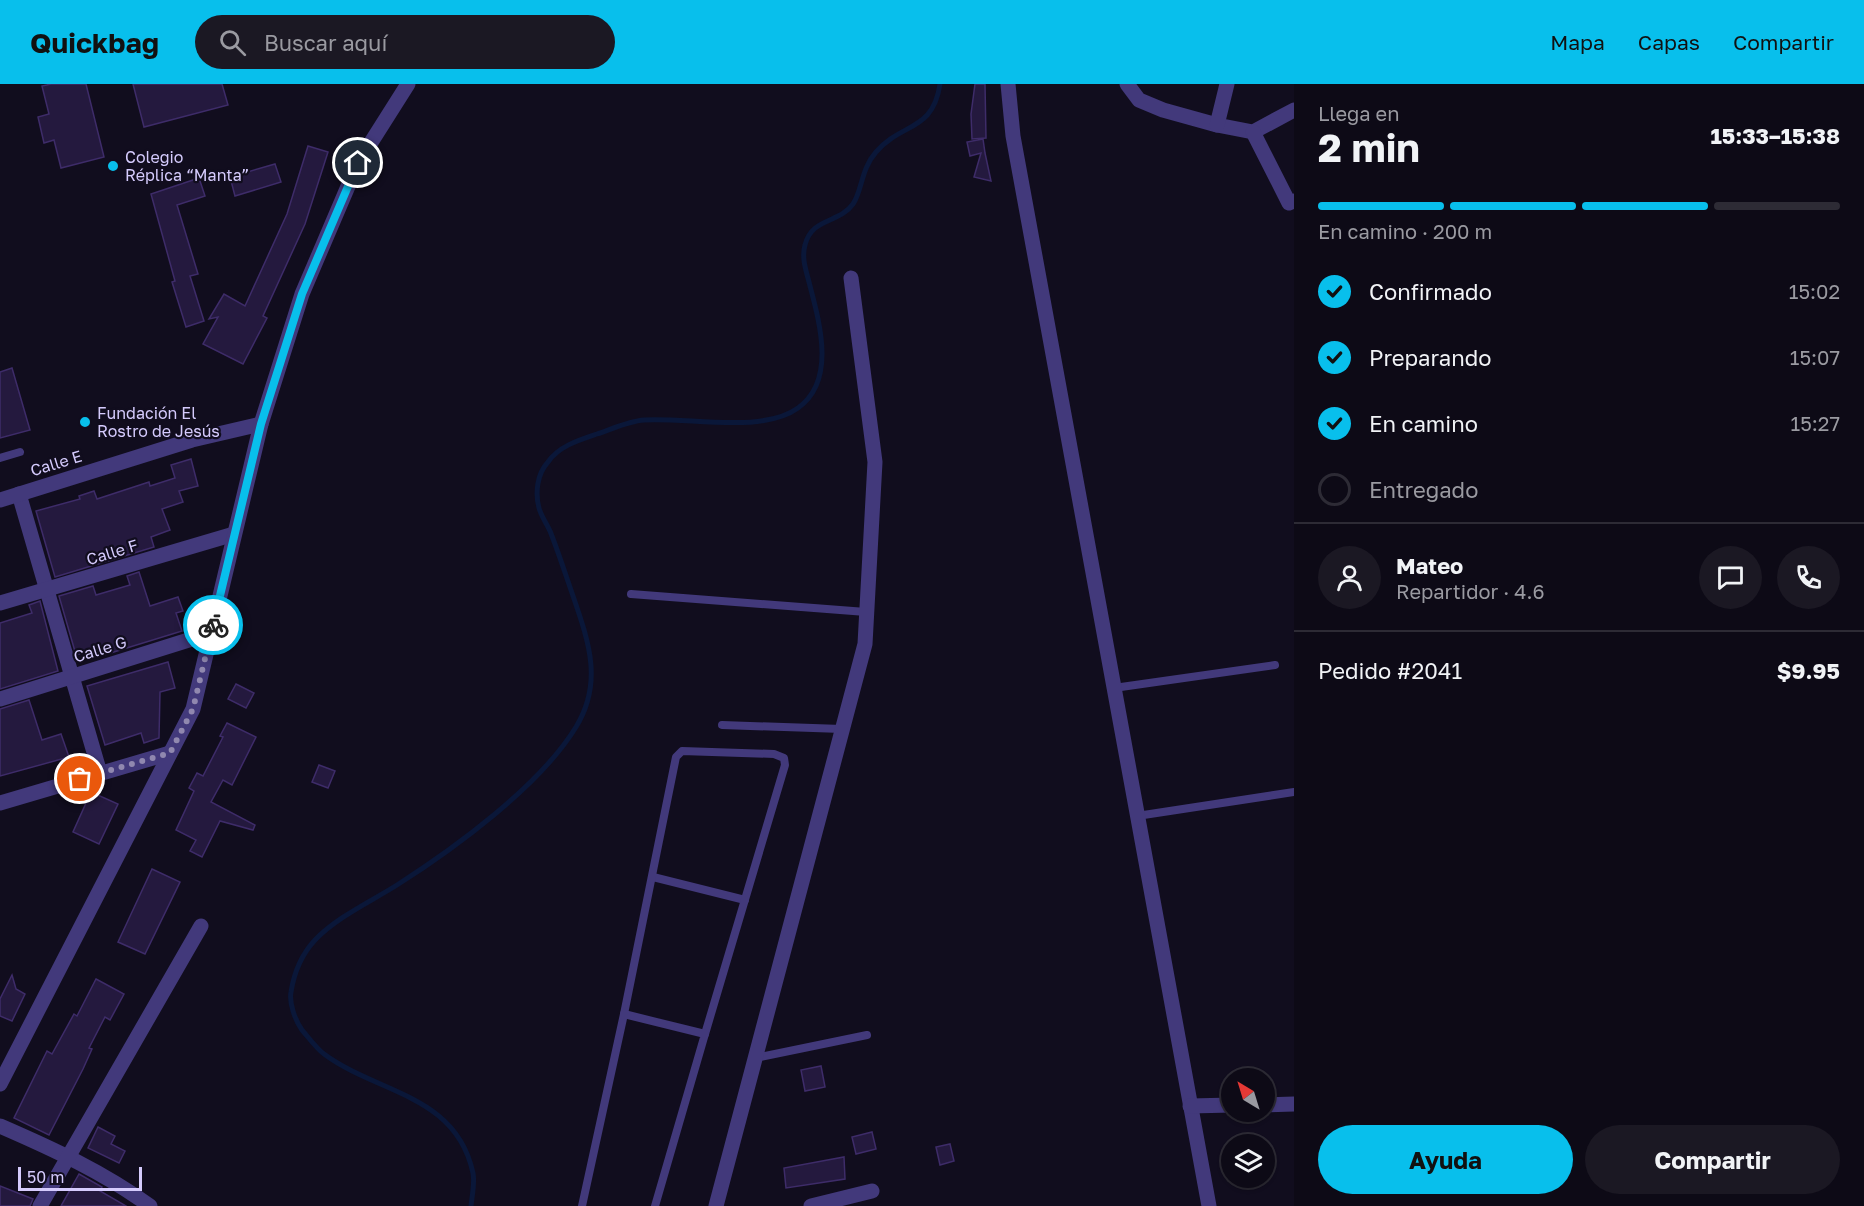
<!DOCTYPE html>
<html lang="es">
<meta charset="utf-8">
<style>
:root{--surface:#0d0a16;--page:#1b1823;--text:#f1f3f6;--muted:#9a9aa1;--line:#2d2b35;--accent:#08bfec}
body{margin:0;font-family:"Golos Text",sans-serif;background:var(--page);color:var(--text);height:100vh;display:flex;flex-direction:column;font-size:22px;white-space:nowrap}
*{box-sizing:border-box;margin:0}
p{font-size:20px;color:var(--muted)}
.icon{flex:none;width:33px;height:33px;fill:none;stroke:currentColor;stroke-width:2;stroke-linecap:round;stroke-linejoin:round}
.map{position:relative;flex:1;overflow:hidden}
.side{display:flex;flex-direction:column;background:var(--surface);width:570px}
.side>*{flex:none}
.needle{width:39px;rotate:322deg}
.buttons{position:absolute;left:1221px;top:984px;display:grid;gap:12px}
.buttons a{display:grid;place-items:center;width:54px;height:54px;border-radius:50%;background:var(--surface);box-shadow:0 2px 4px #0004,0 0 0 2px var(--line);font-size:30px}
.scale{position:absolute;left:18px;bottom:15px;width:124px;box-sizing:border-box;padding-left:6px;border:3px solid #d5cbfd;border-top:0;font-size:16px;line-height:21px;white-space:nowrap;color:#d5cbfd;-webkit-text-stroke:4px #110d1e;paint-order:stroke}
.pin{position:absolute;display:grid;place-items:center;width:51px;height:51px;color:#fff;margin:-26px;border:3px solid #fff;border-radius:50%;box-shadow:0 2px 6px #0007}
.courier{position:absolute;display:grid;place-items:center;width:60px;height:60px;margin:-30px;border:4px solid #08bfec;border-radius:50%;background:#fff;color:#222;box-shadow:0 2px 8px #0007}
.head em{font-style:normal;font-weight:700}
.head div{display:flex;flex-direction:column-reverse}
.head{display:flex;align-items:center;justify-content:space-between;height:102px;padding:0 24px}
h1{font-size:39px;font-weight:700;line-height:45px}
.bar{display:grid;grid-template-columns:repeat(4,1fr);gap:9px 6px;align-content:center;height:72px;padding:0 24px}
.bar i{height:8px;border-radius:4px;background:var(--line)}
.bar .selected{background:var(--accent)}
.bar p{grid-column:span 4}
.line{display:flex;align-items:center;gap:15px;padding:0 24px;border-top:2px solid var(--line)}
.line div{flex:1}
.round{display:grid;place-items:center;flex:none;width:63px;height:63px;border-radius:32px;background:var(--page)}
ol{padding:0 24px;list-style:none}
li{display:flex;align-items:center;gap:18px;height:66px}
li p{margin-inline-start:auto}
li .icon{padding:6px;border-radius:50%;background:var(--accent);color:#111;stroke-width:4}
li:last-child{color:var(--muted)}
li i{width:33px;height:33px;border:3px solid var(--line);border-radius:50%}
.cta{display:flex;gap:12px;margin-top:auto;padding:12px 24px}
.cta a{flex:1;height:69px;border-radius:36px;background:var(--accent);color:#111;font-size:24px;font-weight:700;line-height:69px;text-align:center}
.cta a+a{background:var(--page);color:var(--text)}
header{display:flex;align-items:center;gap:36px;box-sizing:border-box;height:84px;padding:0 30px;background:var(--accent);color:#111}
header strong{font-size:28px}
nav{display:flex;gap:33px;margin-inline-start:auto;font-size:21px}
.search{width:420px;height:54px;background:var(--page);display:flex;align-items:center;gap:15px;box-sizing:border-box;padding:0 21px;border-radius:33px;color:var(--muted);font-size:22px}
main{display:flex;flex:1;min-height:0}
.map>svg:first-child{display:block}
</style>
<header>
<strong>Quickbag</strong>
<div class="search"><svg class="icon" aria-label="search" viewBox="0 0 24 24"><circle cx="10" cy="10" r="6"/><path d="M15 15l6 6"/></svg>Buscar aquí</div>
<nav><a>Mapa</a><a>Capas</a><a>Compartir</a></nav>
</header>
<main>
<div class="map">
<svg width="1294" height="1122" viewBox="0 0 1294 1122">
<rect width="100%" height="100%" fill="#110d1e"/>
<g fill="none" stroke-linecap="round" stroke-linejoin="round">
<path stroke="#0a1739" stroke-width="5" d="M471 1122C472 1112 475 1099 473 1089 456 1010 378 1010 324 970 316 964 309 954 302 946 295 936 289 919 291 908 294 889 302 870 315 856 337 833 370 818 397 801 455 764 540 702 576 643 604 597 588 556 572 509 565 489 558 467 550 447 547 440 541 432 539 424 535 409 537 390 548 378 559 362 579 356 597 350 612 345 629 337 644 336 689 333 762 350 798 324 836 297 820 240 810 202 807 189 801 175 805 161 812 133 839 140 853 120 862 107 861 85 876 68 902 38 933 48 940 0"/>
</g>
<g fill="#24193e" stroke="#3e2c69" stroke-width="1.5">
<polygon points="51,0 86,0 104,73 61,84 54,56 44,59 38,33 49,30 42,2"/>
<polygon points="133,0 222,0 228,21 144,43"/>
<polygon points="975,0 985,0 986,54 972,55 971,30"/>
<polygon points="983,55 985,69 991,97 974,93 981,69 970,72 967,58"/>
<polygon points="308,62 328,68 305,140 263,232 267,234 243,280 203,260 218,233 209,235 224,210 245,222 287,130"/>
<polygon points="275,80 281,98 235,112 230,93"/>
<polygon points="199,94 205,112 177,121 198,190 190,192 204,237 186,243 172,198 175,197 151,110"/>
<polygon points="12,284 30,346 0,354 0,288"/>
<polygon points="191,375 198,402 179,407 183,418 162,425 170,446 151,453 154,463 55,493 36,427 80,415 79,412 94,407 97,415 149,398 150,402 175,394 171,381"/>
<polygon points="139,488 150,522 178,513 183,527 176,529 182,547 104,571 102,563 76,571 59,512 93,502 96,511 130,501 127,492"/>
<polygon points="40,517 58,587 0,605 0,539 32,529 29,521"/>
<polygon points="168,578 175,604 160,608 159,654 144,659 141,649 105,661 87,602"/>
<polygon points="236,600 254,609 246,624 228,615"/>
<polygon points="29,616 42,656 61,650 69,673 0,692 0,625"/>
<polygon points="227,639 256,653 232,701 223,696 211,718 255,741 253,746 220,737 202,773 190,767 196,756 176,746 194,707 189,704 197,689 203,692 223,653 220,652"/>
<polygon points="319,681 335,687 328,704 312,698"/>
<polygon points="91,708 118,720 99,760 73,748"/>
<polygon points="152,785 180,798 145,870 118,858"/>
<polygon points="12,891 16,905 25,910 12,937 0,932 0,915"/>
<polygon points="96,895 124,910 110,936 105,933 89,964 92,965 83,985 49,1051 14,1034 47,967 52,970 74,930 77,932"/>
<polygon points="821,982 825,1003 805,1007 801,986"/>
<polygon points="98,1043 115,1052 111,1060 125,1067 119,1079 88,1064"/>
<polygon points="872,1048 876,1065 856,1070 852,1053"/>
<polygon points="950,1060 954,1077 940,1081 936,1063"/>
<polygon points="844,1073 845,1095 786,1104 784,1084"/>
<polygon points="79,1090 102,1103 100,1107 126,1122 61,1122"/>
<polygon points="0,1102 33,1115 30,1122 0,1122"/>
</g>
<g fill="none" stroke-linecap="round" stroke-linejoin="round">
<g stroke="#42397b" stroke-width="8">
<polyline points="0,374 20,368"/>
<polyline points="631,510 866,528"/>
<polyline points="1114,604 1275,581"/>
<polyline points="722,641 842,645"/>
<polyline points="1137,732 1294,708"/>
<polyline points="653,793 745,816"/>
<polyline points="624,930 676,673 682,667 774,670 784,674 785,681 705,950"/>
<polyline points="755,974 867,951"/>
<polyline points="582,1122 624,930 705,950 655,1122"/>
</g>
<g stroke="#42397b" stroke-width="15">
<polyline points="1008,0 1013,52 1209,1122"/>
<polyline points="1127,0 1139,16 1163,26 1217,41 1253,48 1294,26"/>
<polyline points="1217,41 1227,0"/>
<polyline points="1253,48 1289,119 1294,117"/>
<polyline points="19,410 100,689"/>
<polyline points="0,416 192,356 261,340"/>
<polyline points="0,519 234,450"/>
<polyline points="0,615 211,549"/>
<polyline points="0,719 170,669"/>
<polyline points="1264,1021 1294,1020"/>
<polyline points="1190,1022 1232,1021"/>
<path d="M0 1042C53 1065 103 1088 150 1122"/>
<polyline points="40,1122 201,842"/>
<polyline points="716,1122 865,560 875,378 851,194"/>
<polyline points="811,1122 872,1107"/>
</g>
<polyline stroke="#42397b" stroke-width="15" points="0,1000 193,625 261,340 302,210 358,79 408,0"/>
</g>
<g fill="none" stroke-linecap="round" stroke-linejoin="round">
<polyline stroke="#9088af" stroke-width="6" stroke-dasharray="0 10.8" points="80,695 170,669 193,625 213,541"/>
<polyline stroke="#08bfec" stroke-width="8" points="213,541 261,340 302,210 358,79"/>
</g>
<g fill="#08bfec" stroke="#110d1e" stroke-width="2">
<circle cx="113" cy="82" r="6"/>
<circle cx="85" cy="338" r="6"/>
</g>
<g text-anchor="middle" stroke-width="4.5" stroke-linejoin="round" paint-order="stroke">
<g font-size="16" fill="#d5cbfd" stroke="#110d1e" text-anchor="start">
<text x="125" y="79">Colegio<tspan x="125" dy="18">Réplica “Manta”</tspan></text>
<text x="97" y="335">Fundación El<tspan x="97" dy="18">Rostro de Jesús</tspan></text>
</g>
<g font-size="16" fill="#d5cbfd" stroke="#110d1e">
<text transform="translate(56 379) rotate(-17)" y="6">Calle E</text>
<text transform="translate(112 468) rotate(-17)" y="6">Calle F</text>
<text transform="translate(100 565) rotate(-17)" y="6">Calle G</text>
</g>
</g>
</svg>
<div class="buttons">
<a><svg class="needle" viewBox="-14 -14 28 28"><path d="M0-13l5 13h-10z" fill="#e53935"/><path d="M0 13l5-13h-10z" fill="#9a9aa1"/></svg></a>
<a><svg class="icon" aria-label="layers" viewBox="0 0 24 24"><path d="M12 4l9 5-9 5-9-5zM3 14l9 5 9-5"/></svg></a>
</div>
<div class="scale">50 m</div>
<div class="pin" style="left:80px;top:695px;background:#ea580c"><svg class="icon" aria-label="bag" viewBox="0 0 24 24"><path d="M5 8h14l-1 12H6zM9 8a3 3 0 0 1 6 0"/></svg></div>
<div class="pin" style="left:358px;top:79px;background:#1f2937"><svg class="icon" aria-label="home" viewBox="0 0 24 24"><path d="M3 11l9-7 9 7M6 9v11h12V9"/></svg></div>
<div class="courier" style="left:213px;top:541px"><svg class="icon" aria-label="bike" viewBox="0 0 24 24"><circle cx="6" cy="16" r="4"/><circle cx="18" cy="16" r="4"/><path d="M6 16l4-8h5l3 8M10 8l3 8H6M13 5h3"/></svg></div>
</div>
<section class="side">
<div class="head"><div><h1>2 min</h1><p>Llega en</p></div><em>15:33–15:38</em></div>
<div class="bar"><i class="selected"></i><i class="selected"></i><i class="selected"></i><i></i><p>En camino · 200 m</p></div>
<ol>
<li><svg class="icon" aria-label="check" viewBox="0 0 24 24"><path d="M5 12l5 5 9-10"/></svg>Confirmado<p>15:02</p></li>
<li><svg class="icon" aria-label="check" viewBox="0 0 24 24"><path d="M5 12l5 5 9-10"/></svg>Preparando<p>15:07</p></li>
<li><svg class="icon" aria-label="check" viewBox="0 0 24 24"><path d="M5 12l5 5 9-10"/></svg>En camino<p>15:27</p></li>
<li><i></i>Entregado</li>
</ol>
<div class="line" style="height:108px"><a class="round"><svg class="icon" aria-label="person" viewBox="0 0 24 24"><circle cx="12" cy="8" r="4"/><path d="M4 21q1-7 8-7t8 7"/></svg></a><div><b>Mateo</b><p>Repartidor · 4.6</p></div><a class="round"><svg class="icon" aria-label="chat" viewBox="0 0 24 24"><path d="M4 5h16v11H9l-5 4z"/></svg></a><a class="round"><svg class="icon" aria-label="phone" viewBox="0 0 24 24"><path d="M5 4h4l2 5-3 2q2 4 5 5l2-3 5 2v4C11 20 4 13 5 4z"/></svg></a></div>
<div class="line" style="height:78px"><div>Pedido #2041</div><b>$9.95</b></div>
<div class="cta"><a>Ayuda</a><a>Compartir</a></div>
</section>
</main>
